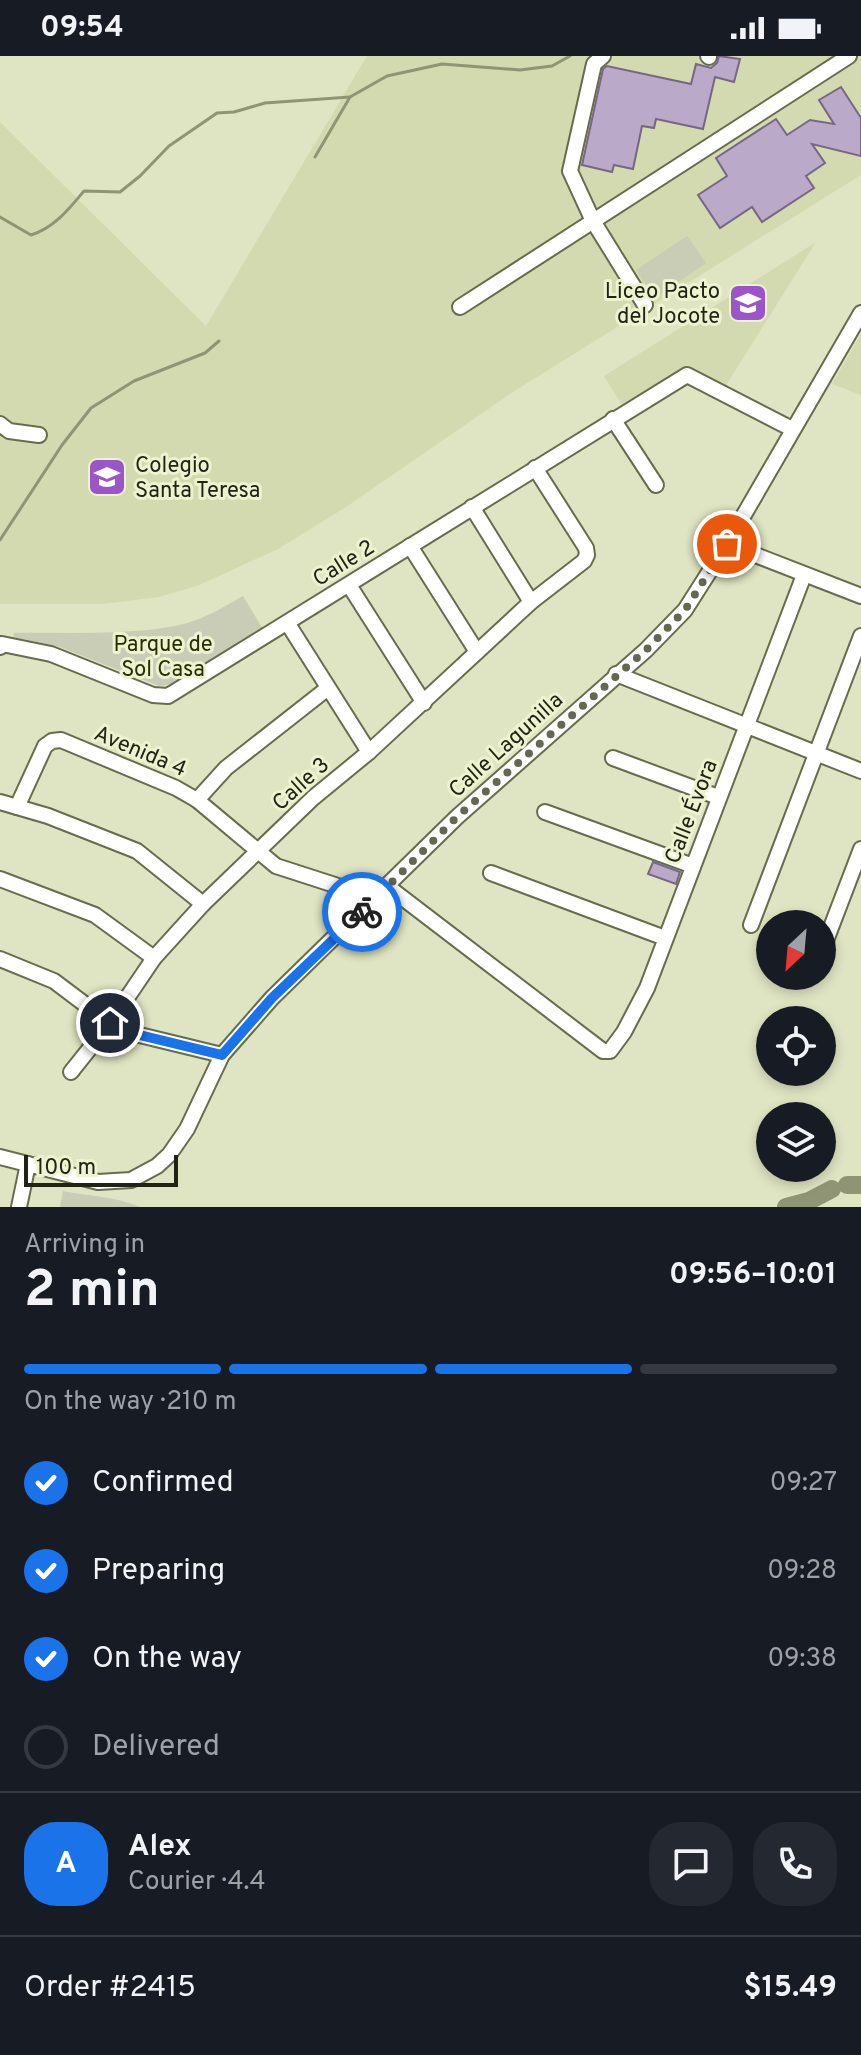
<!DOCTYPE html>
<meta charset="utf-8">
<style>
:root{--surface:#171b24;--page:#242831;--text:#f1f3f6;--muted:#9ea1a6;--line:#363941;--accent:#1a73e8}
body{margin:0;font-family:Overpass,sans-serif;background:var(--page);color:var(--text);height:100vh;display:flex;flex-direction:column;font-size:30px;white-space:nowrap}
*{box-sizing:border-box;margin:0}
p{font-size:26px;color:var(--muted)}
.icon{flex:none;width:44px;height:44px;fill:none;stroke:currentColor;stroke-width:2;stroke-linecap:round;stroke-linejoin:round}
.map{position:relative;height:1151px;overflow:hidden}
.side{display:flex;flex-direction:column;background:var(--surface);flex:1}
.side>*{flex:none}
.needle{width:52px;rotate:206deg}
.controls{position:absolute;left:756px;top:854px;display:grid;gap:16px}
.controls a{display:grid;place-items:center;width:80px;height:80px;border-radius:50%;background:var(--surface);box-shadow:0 4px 12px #0003;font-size:40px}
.scale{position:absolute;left:24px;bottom:20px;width:154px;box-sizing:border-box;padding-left:8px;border:4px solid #212316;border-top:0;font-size:22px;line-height:28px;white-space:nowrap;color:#212316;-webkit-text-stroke:6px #edf2cf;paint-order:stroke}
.pin{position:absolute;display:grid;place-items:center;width:68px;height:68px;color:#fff;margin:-34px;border:4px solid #fff;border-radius:50%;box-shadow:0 2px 8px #0007}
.courier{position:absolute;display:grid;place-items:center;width:80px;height:80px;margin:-40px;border:6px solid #1a73e8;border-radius:50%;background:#fff;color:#222;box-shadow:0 2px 10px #0007}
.overview em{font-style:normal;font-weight:700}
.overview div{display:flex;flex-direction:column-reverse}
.overview{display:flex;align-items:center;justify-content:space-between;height:136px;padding:0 24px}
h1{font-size:52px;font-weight:700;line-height:60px}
.bar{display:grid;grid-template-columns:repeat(4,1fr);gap:12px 8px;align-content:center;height:96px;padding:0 24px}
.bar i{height:10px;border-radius:6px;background:var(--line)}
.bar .active{background:var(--accent)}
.bar p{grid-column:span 4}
.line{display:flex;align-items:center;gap:20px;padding:0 24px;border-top:2px solid var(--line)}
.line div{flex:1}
.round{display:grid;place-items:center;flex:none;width:84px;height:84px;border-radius:32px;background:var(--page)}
ol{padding:0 24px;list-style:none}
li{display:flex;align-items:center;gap:24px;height:88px}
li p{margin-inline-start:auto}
li .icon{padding:8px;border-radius:50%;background:var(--accent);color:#fff;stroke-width:4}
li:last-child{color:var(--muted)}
li i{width:44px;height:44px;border:4px solid var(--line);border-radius:50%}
.status{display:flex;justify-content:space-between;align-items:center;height:56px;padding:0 40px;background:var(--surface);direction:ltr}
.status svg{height:22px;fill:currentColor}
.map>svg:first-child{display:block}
</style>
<div class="status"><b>09:54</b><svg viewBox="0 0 49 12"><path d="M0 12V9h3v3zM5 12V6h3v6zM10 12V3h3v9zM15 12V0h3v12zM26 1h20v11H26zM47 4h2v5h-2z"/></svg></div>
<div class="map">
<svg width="861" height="1151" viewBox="0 0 861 1151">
<rect width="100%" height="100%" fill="#dfe5c2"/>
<g fill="#d3daaf">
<polygon points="367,0 861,0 861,119 513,336 346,451 278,493 197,530 159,541 103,548 0,548 0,66 206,270"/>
<polygon points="816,186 725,331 687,309 622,349 604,320"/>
<polygon points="861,278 861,339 832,328"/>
</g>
<g fill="#c9cdb6">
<polygon points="687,180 706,207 655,242 636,214"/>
<path d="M243 540 263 573 172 628 159 630 60 591 13 581 14 577C64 576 155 581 199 563 214 557 229 548 243 540Z"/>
<path d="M63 1135C89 1140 117 1141 141 1151H60Z"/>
</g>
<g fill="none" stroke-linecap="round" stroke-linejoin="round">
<g stroke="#8f9474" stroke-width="3">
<polyline points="315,101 350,41 387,20 442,8 520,14 552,10 570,0"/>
<path d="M0 161 31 179C54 172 69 153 84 135L120 136 140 120 169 90 217 57 234 56 265 47 350 41"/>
<polyline points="0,484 62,389 91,352 134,325 205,297 219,285"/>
</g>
<g stroke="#8f9474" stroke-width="18">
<polyline points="847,1129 861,1129"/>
<polyline points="786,1151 809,1145 832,1133"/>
</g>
</g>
<g fill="#baa9c8" stroke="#766783" stroke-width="2">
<polygon points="719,0 740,3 734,26 715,21 703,73 656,63 654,72 642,70 633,113 614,109 612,116 582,109 603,13 607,10 691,28 696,8 711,12 717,7"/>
<polygon points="841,31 861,62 861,100 812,88 825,107 806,120 814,132 762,166 752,151 720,172 698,139 727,120 716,102 776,63 787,79 810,64 834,68 819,44"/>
<polygon points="653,806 680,816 676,828 648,818"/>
</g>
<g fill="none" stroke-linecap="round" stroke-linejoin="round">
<g stroke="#676c4d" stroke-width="18">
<g id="minor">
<polyline points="603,0 594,8 570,115 593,165 645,249"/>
<polyline points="708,0 709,1"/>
<polyline points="460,251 849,0"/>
<polyline points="613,363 656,429"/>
<polyline points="0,368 9,375 39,379"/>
<polyline points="472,451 531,546"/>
<polyline points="727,488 861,540"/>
<polyline points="410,490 477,596"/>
<polyline points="349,529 424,647"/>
<polyline points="288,568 369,696"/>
<polyline points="0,591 2,588 51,598 153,639 168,640 687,319 792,373"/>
<polyline points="616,618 861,715"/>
<polyline points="613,702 718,741"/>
<polyline points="197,744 226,712 328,632"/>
<polyline points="0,746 48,760 137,795 203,848"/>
<polyline points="17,751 45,690 52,685 61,684 176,732 197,744 276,810 375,842"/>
<polyline points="545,756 693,810"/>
<polyline points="491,817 665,882"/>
<polyline points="0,823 95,859 154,902"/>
<polyline points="387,830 603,995 610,995 624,976 647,932 804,519"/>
<polyline points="751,869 861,580"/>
<polyline points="822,895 861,793"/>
<polyline points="0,903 54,925 119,974 222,999"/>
<polyline points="71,1016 110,967 154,902 203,848 313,742 369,696 531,546 584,505 587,499 586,492 535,412"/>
<polyline points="0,1101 98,1126 131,1124 157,1110 169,1099 187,1073 222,999 272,942 457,761 646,594 685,554 727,488 861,257"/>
<polyline points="19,1151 28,1108"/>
</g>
</g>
<use href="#minor" stroke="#fff" stroke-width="14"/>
</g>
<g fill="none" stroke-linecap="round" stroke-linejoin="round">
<polyline stroke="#646752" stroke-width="8" stroke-dasharray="0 14.4" points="362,856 457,761 646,594 685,554 727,488"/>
<polyline stroke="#1a73e8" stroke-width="10" points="110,967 119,974 222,999 272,942 362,856"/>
</g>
<defs>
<g id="school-square" transform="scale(2)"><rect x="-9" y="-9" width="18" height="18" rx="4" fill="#9b55c9" stroke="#edf2cf"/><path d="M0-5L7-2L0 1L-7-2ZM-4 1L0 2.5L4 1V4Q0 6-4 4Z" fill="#fff"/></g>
</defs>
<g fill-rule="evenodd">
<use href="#school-square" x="748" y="247"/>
<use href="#school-square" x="107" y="421"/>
</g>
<g text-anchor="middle" stroke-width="6" stroke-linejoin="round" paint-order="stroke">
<g font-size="22" fill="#212316" stroke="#edf2cf" text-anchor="end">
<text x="720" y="242">Liceo Pacto<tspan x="720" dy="25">del Jocote</tspan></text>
<text x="135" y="416" text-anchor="start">Colegio<tspan x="135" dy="25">Santa Teresa</tspan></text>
</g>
<g font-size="22" fill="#212316" stroke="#edf2cf">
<text transform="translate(343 506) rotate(-32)" y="8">Calle 2</text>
<text transform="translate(505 688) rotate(-42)" y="8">Calle Lagunilla</text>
<text transform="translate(141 694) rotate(23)" y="8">Avenida 4</text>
<text transform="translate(300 727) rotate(-42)" y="8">Calle 3</text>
<text transform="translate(690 755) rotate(-69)" y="8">Calle Évora</text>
</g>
<g font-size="22" fill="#292d04" stroke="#edf2cf">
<text x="163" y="595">Parque de<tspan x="163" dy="25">Sol Casa</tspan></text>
</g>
</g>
</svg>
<div class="controls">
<a><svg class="needle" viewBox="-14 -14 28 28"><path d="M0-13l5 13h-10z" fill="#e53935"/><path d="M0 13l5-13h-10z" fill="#9ea1a6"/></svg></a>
<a><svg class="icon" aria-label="locate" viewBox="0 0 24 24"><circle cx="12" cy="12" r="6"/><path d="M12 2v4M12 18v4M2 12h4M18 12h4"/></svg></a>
<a><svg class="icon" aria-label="layers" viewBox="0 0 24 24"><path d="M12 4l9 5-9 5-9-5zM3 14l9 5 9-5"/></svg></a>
</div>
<div class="scale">100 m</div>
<div class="pin" style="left:727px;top:488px;background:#ea580c"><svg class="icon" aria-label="bag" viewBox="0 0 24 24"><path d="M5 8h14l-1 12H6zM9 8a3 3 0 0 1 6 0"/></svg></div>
<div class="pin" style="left:110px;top:967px;background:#1f2937"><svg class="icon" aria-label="home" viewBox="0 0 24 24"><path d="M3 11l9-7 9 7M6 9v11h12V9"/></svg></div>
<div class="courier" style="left:362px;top:856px"><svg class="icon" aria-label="bike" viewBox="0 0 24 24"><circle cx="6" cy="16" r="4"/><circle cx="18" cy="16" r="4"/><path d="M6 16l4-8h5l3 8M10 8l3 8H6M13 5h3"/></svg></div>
</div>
<section class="side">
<div class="overview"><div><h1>2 min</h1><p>Arriving in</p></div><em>09:56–10:01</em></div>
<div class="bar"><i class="active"></i><i class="active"></i><i class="active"></i><i></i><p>On the way · 210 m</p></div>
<ol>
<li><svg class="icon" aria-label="check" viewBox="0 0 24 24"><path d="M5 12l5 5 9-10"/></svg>Confirmed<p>09:27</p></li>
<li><svg class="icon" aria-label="check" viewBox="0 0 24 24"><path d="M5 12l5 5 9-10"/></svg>Preparing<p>09:28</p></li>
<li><svg class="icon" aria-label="check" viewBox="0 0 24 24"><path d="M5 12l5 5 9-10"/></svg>On the way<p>09:38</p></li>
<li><i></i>Delivered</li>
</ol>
<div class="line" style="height:144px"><b class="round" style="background:var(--accent);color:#fff">A</b><div><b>Alex</b><p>Courier · 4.4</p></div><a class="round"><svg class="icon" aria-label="chat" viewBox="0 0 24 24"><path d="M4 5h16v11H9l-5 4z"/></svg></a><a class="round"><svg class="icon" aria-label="phone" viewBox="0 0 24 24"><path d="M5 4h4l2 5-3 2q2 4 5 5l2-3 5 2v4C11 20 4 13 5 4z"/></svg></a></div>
<div class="line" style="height:104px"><div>Order #2415</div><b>$15.49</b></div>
</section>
